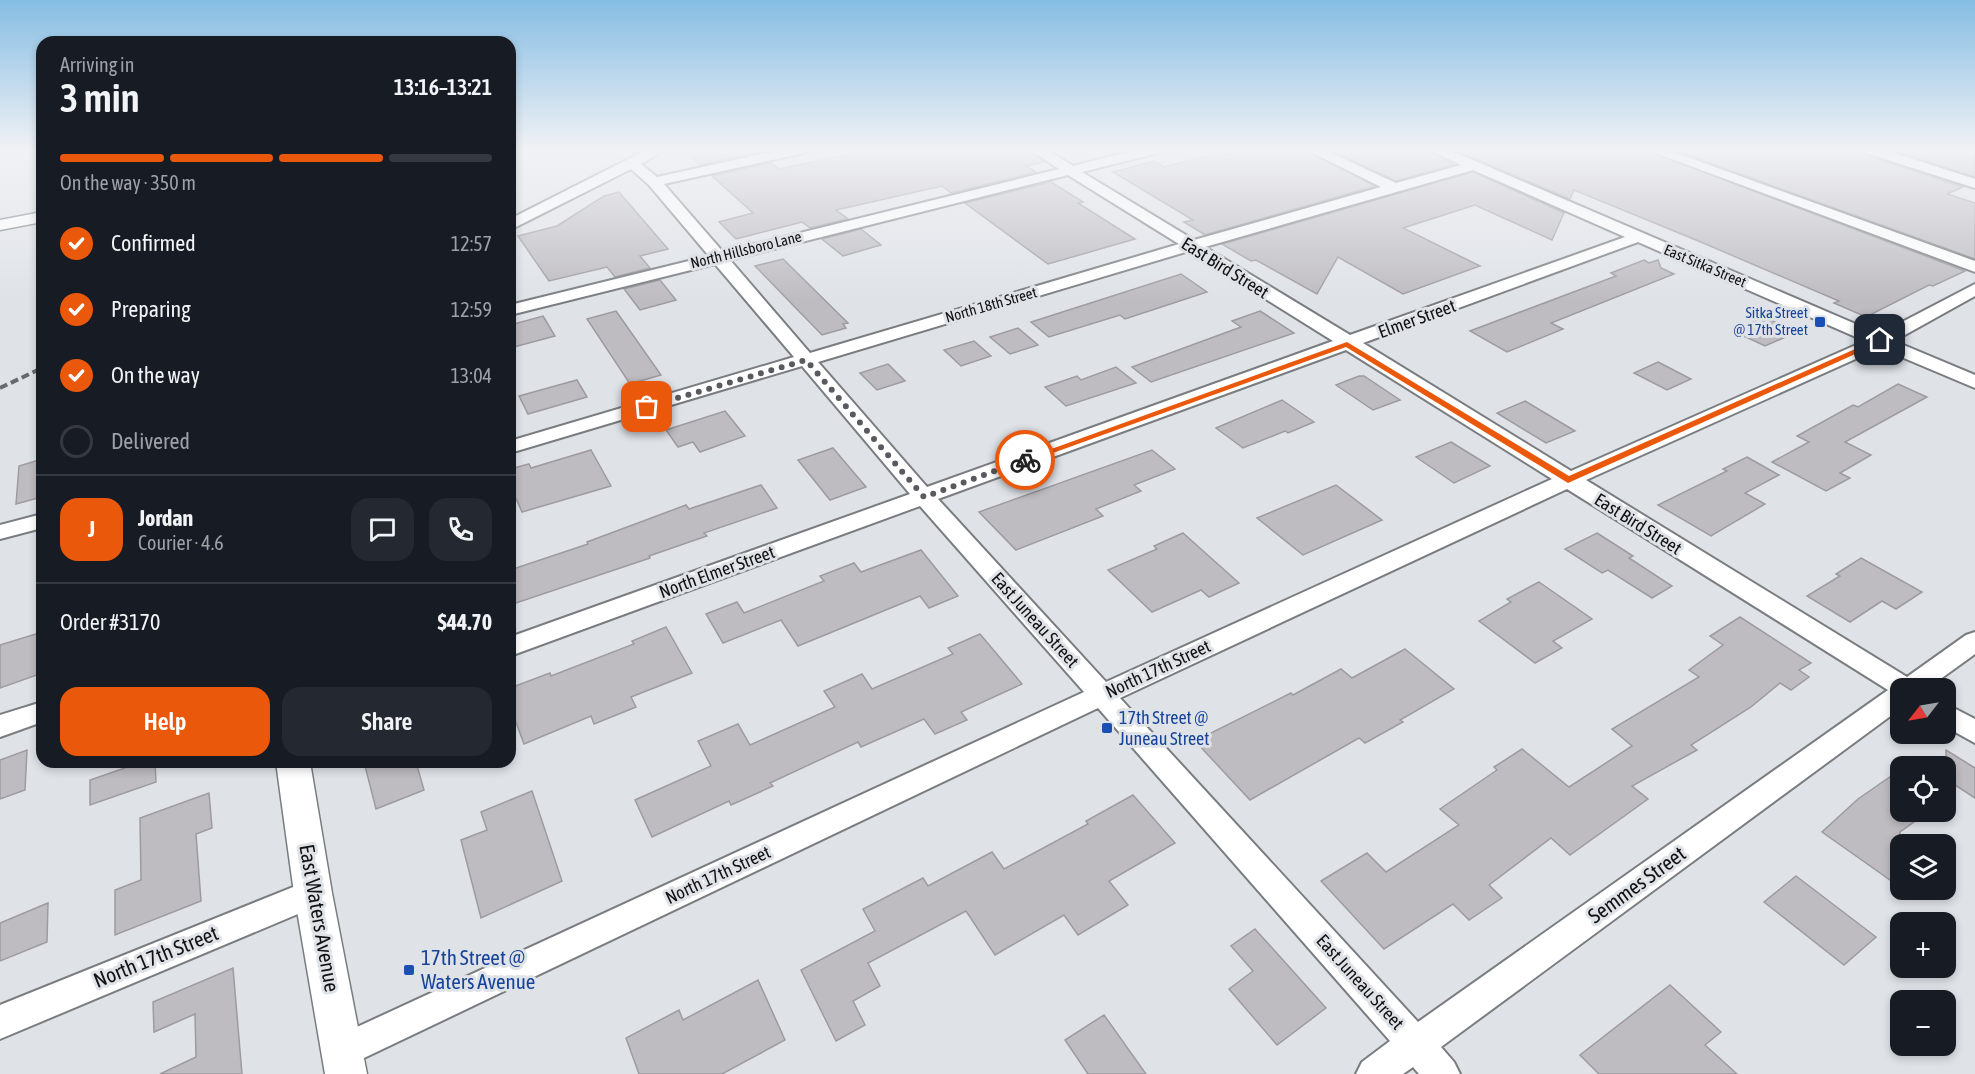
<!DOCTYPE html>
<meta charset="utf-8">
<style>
:root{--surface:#171b24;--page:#242831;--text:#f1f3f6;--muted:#9ea1a6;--line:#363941;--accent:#ea580c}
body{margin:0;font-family:"Asap Condensed",sans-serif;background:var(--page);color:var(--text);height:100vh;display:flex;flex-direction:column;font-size:22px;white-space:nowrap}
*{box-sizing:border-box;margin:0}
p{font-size:20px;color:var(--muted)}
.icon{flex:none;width:33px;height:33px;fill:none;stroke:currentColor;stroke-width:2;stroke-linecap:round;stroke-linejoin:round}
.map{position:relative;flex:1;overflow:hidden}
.details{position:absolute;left:36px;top:36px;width:480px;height:732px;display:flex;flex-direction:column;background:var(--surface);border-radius:18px;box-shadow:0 3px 9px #0003}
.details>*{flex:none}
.needle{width:39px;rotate:239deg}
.tools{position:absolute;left:1890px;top:678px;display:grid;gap:12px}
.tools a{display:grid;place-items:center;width:66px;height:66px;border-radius:12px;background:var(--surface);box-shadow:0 3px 9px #0003;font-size:30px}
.pin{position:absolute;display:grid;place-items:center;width:51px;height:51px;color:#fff;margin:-26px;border-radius:12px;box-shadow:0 3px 9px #0006}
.courier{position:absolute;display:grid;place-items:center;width:60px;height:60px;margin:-30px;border:4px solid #ea580c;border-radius:50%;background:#fff;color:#222;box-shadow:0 2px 8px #0007}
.head em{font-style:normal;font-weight:600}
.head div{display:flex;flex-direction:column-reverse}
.head{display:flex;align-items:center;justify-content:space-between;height:102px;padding:0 24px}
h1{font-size:39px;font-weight:600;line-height:45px}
.bar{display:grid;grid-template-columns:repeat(4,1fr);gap:9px 6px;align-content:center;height:72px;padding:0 24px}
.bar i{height:8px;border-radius:4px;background:var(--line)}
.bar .current{background:var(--accent)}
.bar p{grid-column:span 4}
.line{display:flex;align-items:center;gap:15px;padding:0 24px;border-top:2px solid var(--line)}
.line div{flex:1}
.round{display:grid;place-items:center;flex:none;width:63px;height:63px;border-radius:18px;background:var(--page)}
ol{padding:0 24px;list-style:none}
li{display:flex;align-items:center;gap:18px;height:66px}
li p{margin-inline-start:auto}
li .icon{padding:6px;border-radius:50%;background:var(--accent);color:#fff;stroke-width:4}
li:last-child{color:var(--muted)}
li i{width:33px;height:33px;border:3px solid var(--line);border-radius:50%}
.primary-button{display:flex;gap:12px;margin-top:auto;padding:12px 24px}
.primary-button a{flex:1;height:69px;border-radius:18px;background:var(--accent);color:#fff;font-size:24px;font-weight:600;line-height:69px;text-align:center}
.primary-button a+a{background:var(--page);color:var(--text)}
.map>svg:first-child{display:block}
</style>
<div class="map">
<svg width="1975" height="1074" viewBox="0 0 1975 1074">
<rect width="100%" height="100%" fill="#dfe3e8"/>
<g fill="#bebcc1" stroke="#9d9ba0" stroke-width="1.5">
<polygon points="683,149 756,149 760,152 700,165"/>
<polygon points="875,149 1027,149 1044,162 1026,166 1036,172 951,193 942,186 836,210 848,219 810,228 802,222 736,239 719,222 753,213 712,176 771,163 779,169"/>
<polygon points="1248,149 1303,149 1375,186 1205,235 1184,222 1193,220 1113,172 1154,161 1164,167 1222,152 1226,155"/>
<polygon points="1329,149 1426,149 1455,164 1396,181"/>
<polygon points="1453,149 1643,149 1965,271 1933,286 1929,285 1866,317 1834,303 1839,301 1696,240 1574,190 1570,199"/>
<polygon points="1672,149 1859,149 1862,154 1963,187 1947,194 1975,203 1975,259"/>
<polygon points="1890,149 1975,149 1975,177"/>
<polygon points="1473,172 1564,213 1552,240 1475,205 1403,228 1480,266 1403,294 1338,257 1317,294 1256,260 1251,261 1222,244"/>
<polygon points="1051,182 1083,202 1078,203 1135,239 1048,264 965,203"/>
<polygon points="619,192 668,249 640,256 650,268 615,277 607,267 549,281 518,236 557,226 604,196"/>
<polygon points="861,229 881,245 843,256 822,239"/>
<polygon points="783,259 848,323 843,324 846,328 822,335 755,266"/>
<polygon points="1644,260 1649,263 1658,260 1661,268 1674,274 1551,323 1563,329 1507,352 1470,331 1616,276 1611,273"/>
<polygon points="1181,274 1207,292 1125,319 1120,315 1049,337 1031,322"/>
<polygon points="660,280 676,300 640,310 624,289"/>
<polygon points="616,311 642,348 661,375 630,384 587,319"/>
<polygon points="1260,311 1294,333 1151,382 1132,367 1241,327 1232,321"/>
<polygon points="543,316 555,336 510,348 510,325"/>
<polygon points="1764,317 1797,332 1765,346 1733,331"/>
<polygon points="1018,328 1038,345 1010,354 990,337"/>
<polygon points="974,341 991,356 961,366 944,350"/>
<polygon points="1658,362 1691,379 1667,390 1634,373"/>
<polygon points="888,364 905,381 877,390 860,373"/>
<polygon points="1116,367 1136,383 1066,406 1045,387 1077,376 1081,380"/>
<polygon points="1359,376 1364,376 1400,400 1373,410 1336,385"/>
<polygon points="577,380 587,397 528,414 519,396"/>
<polygon points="1898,384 1927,397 1845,442 1871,455 1840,473 1850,478 1826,491 1772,462 1809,442 1797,436 1853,405 1858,407"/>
<polygon points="1282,400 1314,422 1288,433 1285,431 1243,448 1216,428"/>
<polygon points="1525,401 1575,431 1546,443 1497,413"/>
<polygon points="725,411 745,436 700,452 693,442 678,447 666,430"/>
<polygon points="1451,442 1490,466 1454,483 1416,457"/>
<polygon points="833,448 866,487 830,500 798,460"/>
<polygon points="591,450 611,486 522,512 510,485 510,469 529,464 531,468"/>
<polygon points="1152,450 1175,469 1134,485 1141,491 1096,509 1103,516 1016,550 979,512"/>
<polygon points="1747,457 1779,475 1745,493 1765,504 1711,536 1658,505 1727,471 1723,469"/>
<polygon points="42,459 42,497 16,504 19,466"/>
<polygon points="761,485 777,508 704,533 707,536 649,556 650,558 510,605 510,570 588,544 587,542 686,505 689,509"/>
<polygon points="1336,485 1382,520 1303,555 1257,518"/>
<polygon points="1183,533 1239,583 1209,597 1201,590 1152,612 1108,570 1157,549 1154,546"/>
<polygon points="1597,533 1633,556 1629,558 1672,586 1652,598 1608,570 1602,573 1565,549"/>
<polygon points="921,550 958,596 929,608 920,596 798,646 781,620 723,643 706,614 737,602 744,613 824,581 820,576 854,563 861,572"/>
<polygon points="1861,558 1922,592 1896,609 1882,601 1850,622 1807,596 1840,576 1836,574"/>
<polygon points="1539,582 1592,619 1553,641 1562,648 1535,663 1479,621 1511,602 1507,599"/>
<polygon points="1740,617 1811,663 1799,670 1809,677 1791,690 1780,683 1751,707 1691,745 1697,750 1632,786 1648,799 1570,855 1551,838 1489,885 1502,898 1469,920 1453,904 1384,949 1321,881 1367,853 1386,872 1459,825 1440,809 1497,770 1494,767 1522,749 1569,787 1632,746 1612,729 1699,677 1689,670 1723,645 1710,636"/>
<polygon points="666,627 692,673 631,697 636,707 594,724 591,716 524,744 510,706 510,688 550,673 551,676 634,644 632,641"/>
<polygon points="39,633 37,675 0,688 0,645"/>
<polygon points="980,634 1022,684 961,712 967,720 935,734 924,719 861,747 858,742 770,783 773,786 731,805 729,801 652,837 635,800 711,766 698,741 738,724 750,745 835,707 824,691 862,674 872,689 953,654 948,648"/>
<polygon points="1405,649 1454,689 1400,720 1403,722 1365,743 1359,738 1250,800 1195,741 1291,693 1293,695 1341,669 1352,678"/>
<polygon points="27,750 25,790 0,799 0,760"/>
<polygon points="1946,750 1975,768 1975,798 1946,779"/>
<polygon points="142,762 155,762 156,782 90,805 90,780"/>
<polygon points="364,762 416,762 424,790 376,809"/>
<polygon points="1900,770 1900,812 1913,812 1921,817 1900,832 1900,887 1822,832 1858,799"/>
<polygon points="532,791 562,881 481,918 461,840 487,830 481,812"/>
<polygon points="209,793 212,828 196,834 201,901 115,935 115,890 141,880 140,818"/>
<polygon points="1133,795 1175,843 1109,881 1128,905 1078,935 1064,915 995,955 966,911 868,963 880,986 853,1001 865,1025 836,1041 801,970 875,931 863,909 923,878 928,886 992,852 1004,869 1088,824 1086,821"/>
<polygon points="1796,876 1876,937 1844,965 1764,902"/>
<polygon points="48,903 47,942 0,961 0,923"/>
<polygon points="1255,929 1326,1008 1277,1045 1229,989 1253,971 1231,946"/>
<polygon points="233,968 242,1074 160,1074 196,1057 195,1014 154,1032 153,1002"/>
<polygon points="758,980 785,1040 722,1074 639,1074 626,1038 679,1010 683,1020"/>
<polygon points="1670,985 1721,1032 1705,1045 1737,1074 1599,1074 1580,1055"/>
<polygon points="1104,1015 1146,1074 1088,1074 1065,1040"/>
</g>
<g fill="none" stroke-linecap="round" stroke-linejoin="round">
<g stroke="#797d80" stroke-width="4">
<g id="minor">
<path d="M648 149H666L641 164 657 177 784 149H811L804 153 664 184 723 252 1059 169 1029 149H1046L1073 166 1140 149H1164L1162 152 1082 172 1194 240 1381 187 1305 149H1323L1396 183 1461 165 1428 149H1447L1879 334 1975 284V296L1894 341 1975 375V388L1880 348 1586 480 1907 677 1966 635 1975 632V654L1928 688H1900V709L1441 1047 1454 1062 1460 1074H1419L1413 1067 1403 1074H1356L1362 1062 1390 1041 1098 708 343 1068 331 1063 326 1051 331 1039 1084 692 920 506 510 656V637L910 494 802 366 510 453V441L794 357 715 264 510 315V305L709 256 649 185 631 169 510 230V219ZM1473 170 1625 237 1350 335 1205 247ZM1068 175 1179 244 810 353 730 260ZM1638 242 1865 341 1571 471 1363 343ZM1189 251 1333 341 927 487 818 362ZM1346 350 1552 479 1106 682 938 499ZM1567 489 1888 690 1418 1022 1120 698Z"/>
<polygon points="1645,149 1665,149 1975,261 1975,272"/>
<polygon points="1861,149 1882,149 1975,179 1975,188 1863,152"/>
<polygon points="42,514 42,528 0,539 0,525"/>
<polygon points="42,702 42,722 0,737 0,715"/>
<polygon points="1946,704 1975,719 1975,743 1946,727"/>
<polygon points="313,879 324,883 328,893 324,903 0,1039 0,1005"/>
</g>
</g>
<g stroke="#797d80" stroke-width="3">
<g id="tertiary">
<polygon points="42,212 42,222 0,230 0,220"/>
<polygon points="276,762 310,762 332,893 367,1074 325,1074 294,893"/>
</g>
</g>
<use href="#minor" fill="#fff" fill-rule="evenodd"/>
<use href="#tertiary" fill="#fff" fill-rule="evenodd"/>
<polyline stroke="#67696c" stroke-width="3" stroke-dasharray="6 3" stroke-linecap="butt" points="510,153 519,149"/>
<polyline stroke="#67696c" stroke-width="4" stroke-dasharray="8 4" stroke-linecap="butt" points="0,388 42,368"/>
</g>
<linearGradient id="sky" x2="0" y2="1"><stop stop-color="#85bde3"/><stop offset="0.5" stop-color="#f1f2f5"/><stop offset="1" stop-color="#f1f2f5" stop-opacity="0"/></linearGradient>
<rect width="1975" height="300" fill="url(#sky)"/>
<polygon fill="#ea580c" points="1880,338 1884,340 1882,342 1568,483 1346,347 1028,462 1021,460 1347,342 1569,476"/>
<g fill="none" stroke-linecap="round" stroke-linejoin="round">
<polyline stroke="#585a5e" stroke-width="6" stroke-dasharray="0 10.8" points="647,407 806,360 924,497 1025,460"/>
</g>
<g fill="#1a4fb4" stroke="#dfe3e8" stroke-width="2">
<rect x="1814" y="316" width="12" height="12" rx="3"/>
<rect x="1101" y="722" width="12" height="12" rx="3"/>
<rect x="403" y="964" width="12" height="12" rx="3"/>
</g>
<g text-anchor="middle" stroke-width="6" stroke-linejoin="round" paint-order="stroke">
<g font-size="15" fill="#101113" stroke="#dfe3e8">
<text transform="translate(746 250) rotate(-14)" y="5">North Hillsboro Lane</text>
<text transform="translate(1705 266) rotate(23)" y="5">East Sitka Street</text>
<text transform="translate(991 305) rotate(-16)" y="5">North 18th Street</text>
</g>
<g font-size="15" fill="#164399" stroke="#dfe3e8" text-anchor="end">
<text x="1808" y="318">Sitka Street<tspan x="1808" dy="17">@ 17th Street</tspan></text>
</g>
<g font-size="18" fill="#101113" stroke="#dfe3e8">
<text transform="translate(1225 268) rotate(32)" y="6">East Bird Street</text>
<text transform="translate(1417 319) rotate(-20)" y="6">Elmer Street</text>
<text transform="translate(1638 524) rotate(32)" y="6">East Bird Street</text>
<text transform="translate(717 572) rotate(-20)" y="6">North Elmer Street</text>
<text transform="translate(1035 620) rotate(48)" y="6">East Juneau Street</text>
<text transform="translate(1158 669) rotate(-25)" y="6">North 17th Street</text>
<text transform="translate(718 875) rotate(-25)" y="6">North 17th Street</text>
<text transform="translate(1360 982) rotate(48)" y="6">East Juneau Street</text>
</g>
<g font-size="18" fill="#164399" stroke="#dfe3e8" text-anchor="start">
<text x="1119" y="724">17th Street @<tspan x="1119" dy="21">Juneau Street</tspan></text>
</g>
<g font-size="21" fill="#101113" stroke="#dfe3e8">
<text transform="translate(1637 885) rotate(-36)" y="7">Semmes Street</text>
<text transform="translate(319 918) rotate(80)" y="7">East Waters Avenue</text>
<text transform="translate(156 957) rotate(-22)" y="7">North 17th Street</text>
</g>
<g font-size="21" fill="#164399" stroke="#dfe3e8" text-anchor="start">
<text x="421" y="965">17th Street @<tspan x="421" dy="24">Waters Avenue</tspan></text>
</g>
</g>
</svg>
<div class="tools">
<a><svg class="needle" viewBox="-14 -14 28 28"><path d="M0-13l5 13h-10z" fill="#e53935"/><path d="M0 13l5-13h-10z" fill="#9ea1a6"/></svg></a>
<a><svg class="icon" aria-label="locate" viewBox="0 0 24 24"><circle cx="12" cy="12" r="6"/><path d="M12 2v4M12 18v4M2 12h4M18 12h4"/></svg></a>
<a><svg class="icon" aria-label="layers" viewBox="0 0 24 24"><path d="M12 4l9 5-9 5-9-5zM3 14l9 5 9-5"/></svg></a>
<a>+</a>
<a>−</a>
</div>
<div class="pin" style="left:647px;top:407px;background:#ea580c"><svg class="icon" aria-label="bag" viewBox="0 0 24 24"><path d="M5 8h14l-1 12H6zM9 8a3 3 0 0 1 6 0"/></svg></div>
<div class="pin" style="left:1880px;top:340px;background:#1f2937"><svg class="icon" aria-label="home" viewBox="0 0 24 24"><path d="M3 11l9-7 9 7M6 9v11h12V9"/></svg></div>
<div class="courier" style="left:1025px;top:460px"><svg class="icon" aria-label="bike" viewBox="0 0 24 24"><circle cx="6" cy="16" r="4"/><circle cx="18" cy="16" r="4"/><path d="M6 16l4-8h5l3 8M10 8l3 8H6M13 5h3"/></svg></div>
<section class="details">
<div class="head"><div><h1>3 min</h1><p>Arriving in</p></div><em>13:16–13:21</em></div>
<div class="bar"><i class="current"></i><i class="current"></i><i class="current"></i><i></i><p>On the way · 350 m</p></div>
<ol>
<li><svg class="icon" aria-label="check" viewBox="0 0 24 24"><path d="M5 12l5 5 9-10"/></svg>Confirmed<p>12:57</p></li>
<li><svg class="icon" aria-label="check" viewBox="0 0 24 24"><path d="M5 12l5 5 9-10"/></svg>Preparing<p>12:59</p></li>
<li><svg class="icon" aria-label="check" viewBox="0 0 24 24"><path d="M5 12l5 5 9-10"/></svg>On the way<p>13:04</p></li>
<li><i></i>Delivered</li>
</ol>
<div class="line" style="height:108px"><b class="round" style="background:var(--accent);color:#fff">J</b><div><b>Jordan</b><p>Courier · 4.6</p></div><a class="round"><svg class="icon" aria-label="chat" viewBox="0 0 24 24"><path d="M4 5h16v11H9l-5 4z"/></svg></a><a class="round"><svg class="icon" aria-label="phone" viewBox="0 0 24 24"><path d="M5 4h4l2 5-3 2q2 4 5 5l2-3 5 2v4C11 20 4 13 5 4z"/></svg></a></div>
<div class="line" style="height:78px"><div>Order #3170</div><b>$44.70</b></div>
<div class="primary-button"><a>Help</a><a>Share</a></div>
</section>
</div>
